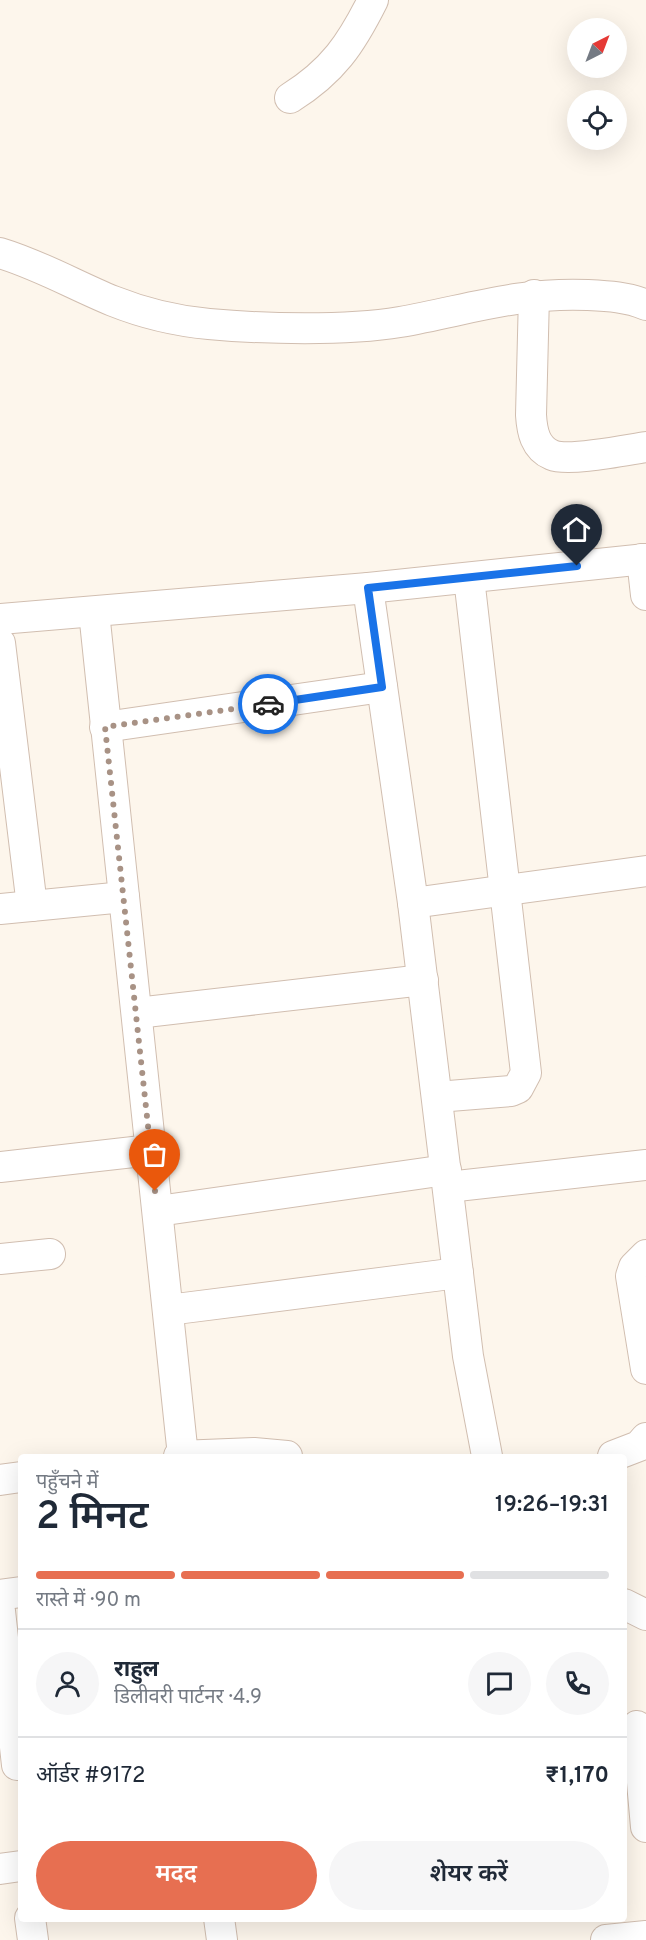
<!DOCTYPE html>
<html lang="hi">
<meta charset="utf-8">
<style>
:root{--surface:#fff;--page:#f6f6f7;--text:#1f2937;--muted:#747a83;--line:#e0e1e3;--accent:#e76f51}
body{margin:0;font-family:Overpass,"Noto Sans Devanagari",sans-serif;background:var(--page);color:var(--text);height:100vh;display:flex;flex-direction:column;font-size:22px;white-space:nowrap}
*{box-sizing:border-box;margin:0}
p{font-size:20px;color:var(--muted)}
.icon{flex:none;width:33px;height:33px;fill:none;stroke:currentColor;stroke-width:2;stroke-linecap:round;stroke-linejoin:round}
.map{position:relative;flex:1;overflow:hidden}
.panel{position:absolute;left:18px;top:1454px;width:609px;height:468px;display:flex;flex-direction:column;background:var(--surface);border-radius:6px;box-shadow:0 6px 24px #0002}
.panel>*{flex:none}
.needle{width:39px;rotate:42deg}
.fabs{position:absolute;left:567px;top:18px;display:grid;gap:12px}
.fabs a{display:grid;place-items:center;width:60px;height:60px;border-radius:50%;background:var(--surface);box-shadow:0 6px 24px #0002;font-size:30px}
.pin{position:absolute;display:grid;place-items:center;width:51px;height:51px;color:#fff;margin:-62px -26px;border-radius:50% 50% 50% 0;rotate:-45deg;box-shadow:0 0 6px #0007}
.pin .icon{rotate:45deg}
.courier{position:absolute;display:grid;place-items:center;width:60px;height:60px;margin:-30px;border:4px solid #1a73e8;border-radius:50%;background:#fff;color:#222;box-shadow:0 2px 8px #0007}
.overview em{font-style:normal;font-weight:600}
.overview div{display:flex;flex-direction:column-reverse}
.overview{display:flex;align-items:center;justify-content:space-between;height:102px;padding:0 18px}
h1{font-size:39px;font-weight:600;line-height:45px}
.bar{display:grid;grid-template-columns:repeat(4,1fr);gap:9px 6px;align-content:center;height:72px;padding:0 18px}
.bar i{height:8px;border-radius:4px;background:var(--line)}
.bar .current{background:var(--accent)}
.bar p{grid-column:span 4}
.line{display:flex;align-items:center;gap:15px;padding:0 18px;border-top:2px solid var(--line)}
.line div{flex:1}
.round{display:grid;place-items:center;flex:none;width:63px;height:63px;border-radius:32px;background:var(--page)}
.button{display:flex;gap:12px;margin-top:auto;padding:12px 18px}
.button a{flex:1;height:69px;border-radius:36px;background:var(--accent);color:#fff;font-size:24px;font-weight:600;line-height:69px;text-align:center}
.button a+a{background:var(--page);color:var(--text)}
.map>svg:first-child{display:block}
</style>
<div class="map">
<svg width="646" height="1940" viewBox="0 0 646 1940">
<rect width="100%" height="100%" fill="#fdf6ec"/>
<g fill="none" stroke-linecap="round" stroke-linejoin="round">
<g stroke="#d1beb0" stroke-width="32">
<g id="minor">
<path d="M290 98C333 71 351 44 373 0"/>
<path d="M0 253C40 265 74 285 113 301 143 313 176 321 209 324 264 329 346 331 400 322 468 310 517 292 588 295 608 296 628 297 646 305"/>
<path d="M534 295 531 415C532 431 535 448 552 455 568 462 626 450 646 447"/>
<polyline points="642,559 646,595"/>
<polyline points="368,588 413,903 468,1356 487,1456"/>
<polyline points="94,612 183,1456"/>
<polyline points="0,619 368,588 646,559"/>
<polyline points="0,643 32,906"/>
<polyline points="105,727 382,687"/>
<polyline points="413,903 646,871"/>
<polyline points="0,909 124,897"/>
<polyline points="137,1013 423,980"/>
<polyline points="437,1097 511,1091 518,1088 526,1073 469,578"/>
<polyline points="0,1167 151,1150"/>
<polyline points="448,1187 646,1165"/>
<polyline points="158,1211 446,1170"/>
<polyline points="646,1255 634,1267 631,1276 646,1369"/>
<polyline points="0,1259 50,1254"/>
<polyline points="168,1310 458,1273"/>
<polyline points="179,1456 254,1453 287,1456"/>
<polyline points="613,1456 639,1446 646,1438"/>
<polyline points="0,1480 21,1477"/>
<polyline points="0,1595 21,1592"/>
<polyline points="624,1604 646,1615"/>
<polyline points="0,1611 17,1765"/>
<polyline points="637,1726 646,1827"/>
<polyline points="0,1869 21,1866"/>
<polyline points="30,1918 33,1940"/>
<polyline points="219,1918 222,1940"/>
<polyline points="606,1940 646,1936"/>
</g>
</g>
<use href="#minor" stroke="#fff" stroke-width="30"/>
</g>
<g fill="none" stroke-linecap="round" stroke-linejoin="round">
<polyline stroke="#a89285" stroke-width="6" stroke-dasharray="0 10.8" points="155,1191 105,727 268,704"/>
<polyline stroke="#1a73e8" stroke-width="8" points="268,704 382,687 368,588 577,566"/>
</g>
</svg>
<div class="fabs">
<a><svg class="needle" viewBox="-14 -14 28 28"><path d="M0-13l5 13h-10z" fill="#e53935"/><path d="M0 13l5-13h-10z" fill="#747a83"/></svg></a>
<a><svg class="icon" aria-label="locate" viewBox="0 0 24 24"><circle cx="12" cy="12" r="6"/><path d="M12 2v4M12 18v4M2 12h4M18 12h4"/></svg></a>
</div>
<div class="pin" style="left:155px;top:1191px;background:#ea580c"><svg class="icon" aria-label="bag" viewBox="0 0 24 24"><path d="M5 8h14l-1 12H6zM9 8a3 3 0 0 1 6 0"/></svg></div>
<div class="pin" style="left:577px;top:566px;background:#1f2937"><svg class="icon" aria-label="home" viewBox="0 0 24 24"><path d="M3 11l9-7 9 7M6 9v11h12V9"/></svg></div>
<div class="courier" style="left:268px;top:704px"><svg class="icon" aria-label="car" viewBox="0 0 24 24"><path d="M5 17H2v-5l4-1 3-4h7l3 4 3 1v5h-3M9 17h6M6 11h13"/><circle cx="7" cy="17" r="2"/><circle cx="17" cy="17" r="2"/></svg></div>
<section class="panel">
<div class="overview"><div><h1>2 मिनट</h1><p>पहुँचने में</p></div><em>19:26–19:31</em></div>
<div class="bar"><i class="current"></i><i class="current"></i><i class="current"></i><i></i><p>रास्ते में · 90 m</p></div>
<div class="line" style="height:108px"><a class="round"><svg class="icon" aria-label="person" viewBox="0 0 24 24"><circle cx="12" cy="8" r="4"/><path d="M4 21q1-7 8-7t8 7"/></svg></a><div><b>राहुल</b><p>डिलीवरी पार्टनर · 4.9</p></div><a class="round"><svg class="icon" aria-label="chat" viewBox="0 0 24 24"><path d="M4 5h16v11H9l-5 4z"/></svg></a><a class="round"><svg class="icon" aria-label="phone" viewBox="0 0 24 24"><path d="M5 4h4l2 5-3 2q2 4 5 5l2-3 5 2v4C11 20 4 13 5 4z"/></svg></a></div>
<div class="line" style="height:78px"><div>ऑर्डर #9172</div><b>₹1,170</b></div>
<div class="button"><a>मदद</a><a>शेयर करें</a></div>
</section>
</div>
